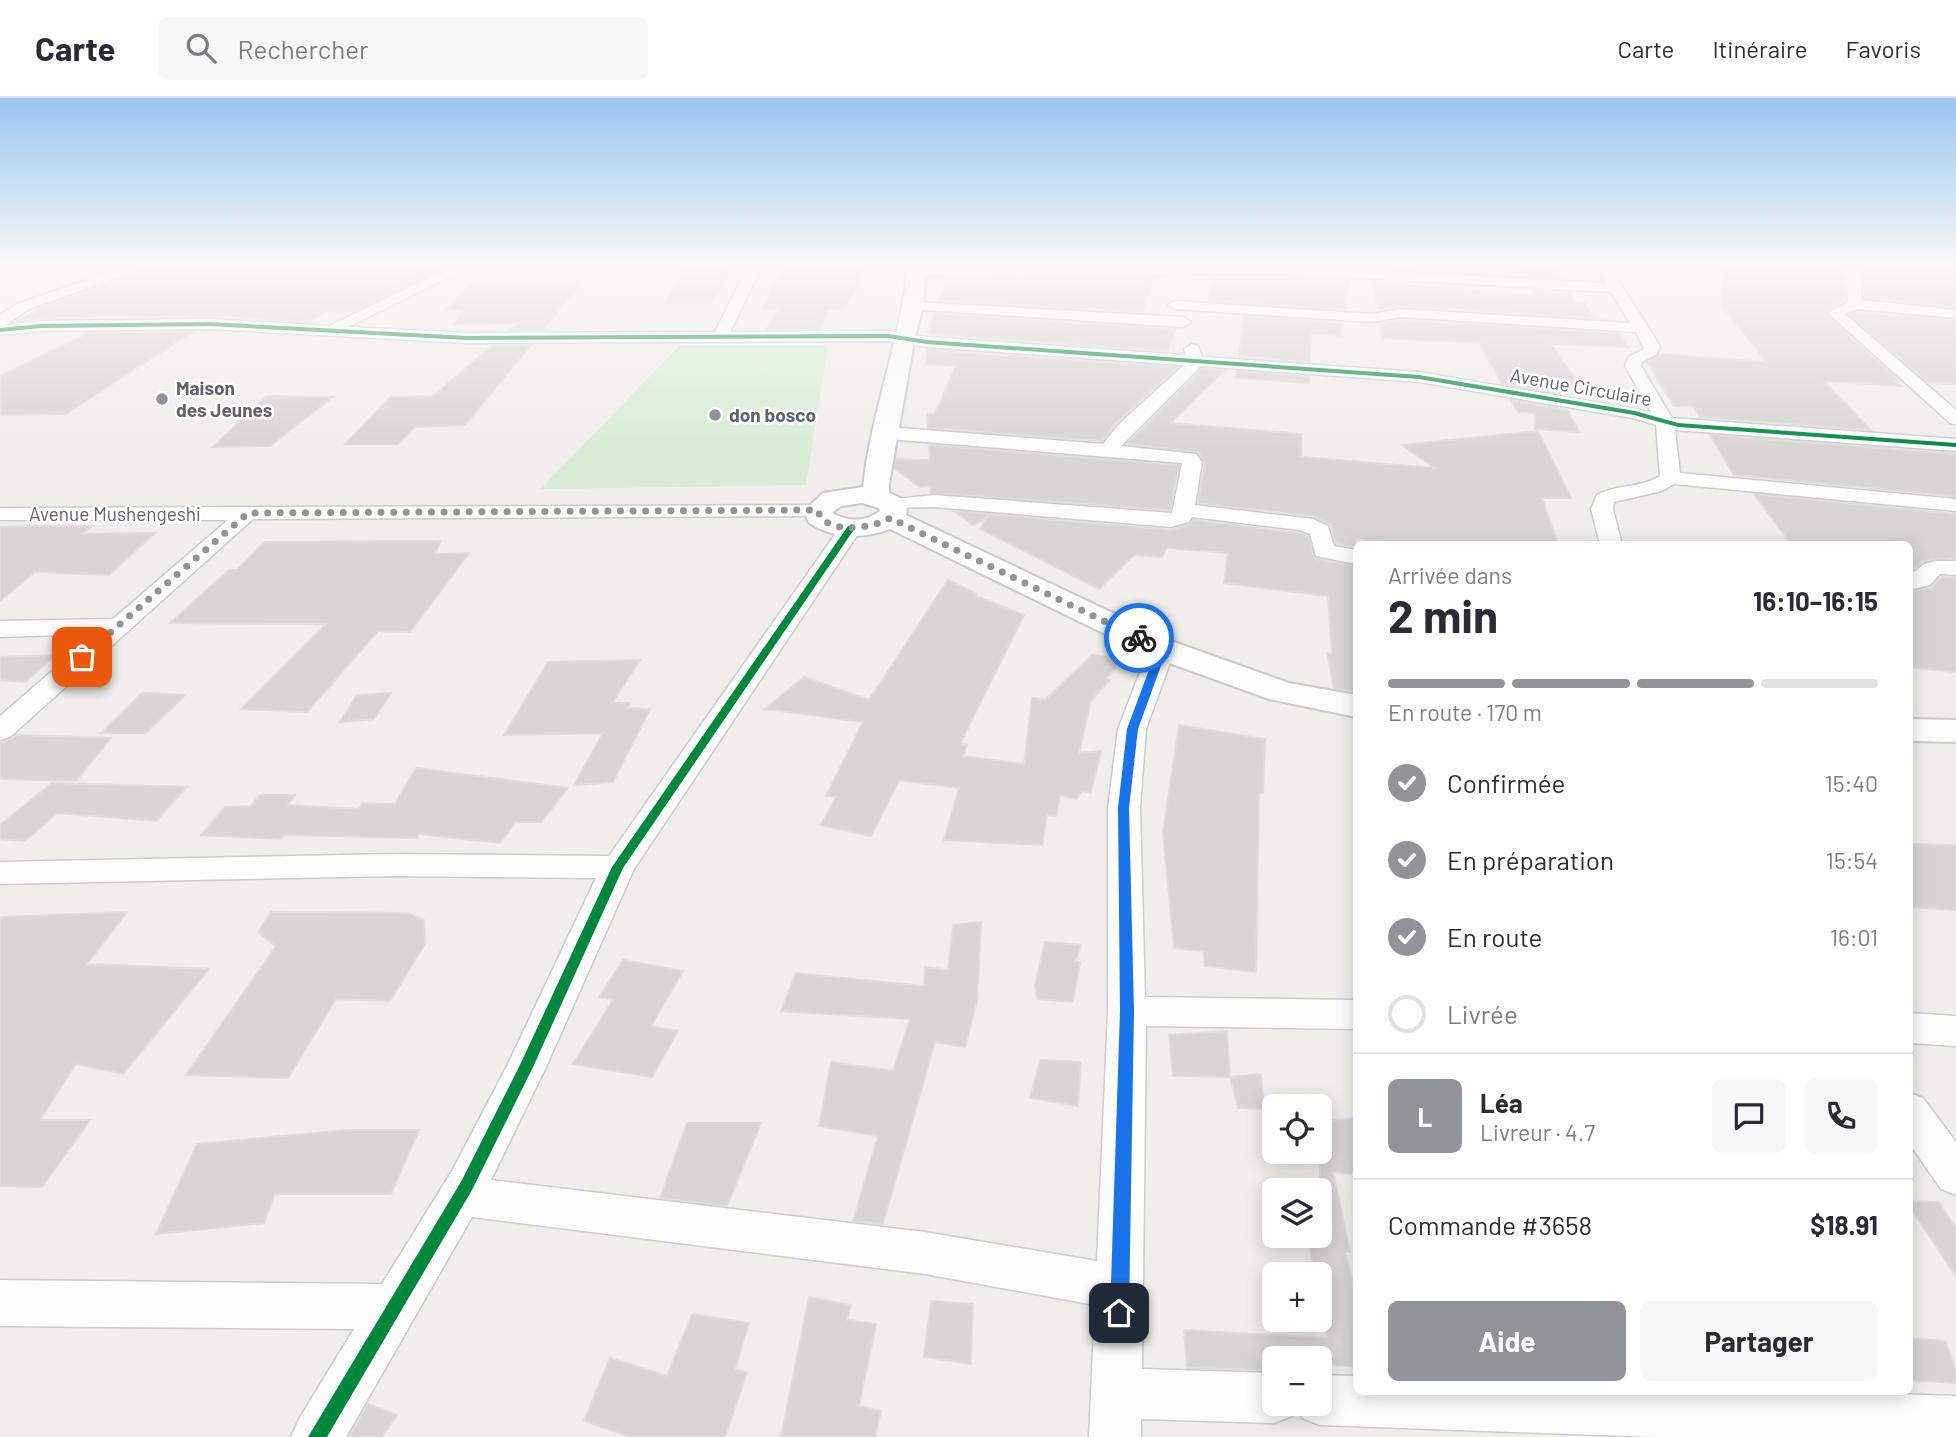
<!DOCTYPE html>
<html lang="fr">
<meta charset="utf-8">
<style>
:root{--surface:#fff;--page:#f7f7f7;--text:#2b2b33;--muted:#7c7c81;--line:#e1e1e2;--accent:#919496}
body{margin:0;font-family:Barlow,sans-serif;background:var(--page);color:var(--text);height:100vh;display:flex;flex-direction:column;font-size:26px;white-space:nowrap}
*{box-sizing:border-box;margin:0}
p{font-size:23px;color:var(--muted)}
.icon{flex:none;width:38px;height:38px;fill:none;stroke:currentColor;stroke-width:2;stroke-linecap:round;stroke-linejoin:round}
.map{position:relative;flex:1;overflow:hidden}
.side{position:absolute;left:1353px;top:443px;width:560px;height:854px;display:flex;flex-direction:column;background:var(--surface);border-radius:10px;box-shadow:0 4px 18px #0003}
.side>*{flex:none}
.tools{position:absolute;left:1262px;top:996px;display:grid;gap:14px}
.tools a{display:grid;place-items:center;width:70px;height:70px;border-radius:10px;background:var(--surface);box-shadow:0 4px 18px #0003;font-size:35px}
.pin{position:absolute;display:grid;place-items:center;width:60px;height:60px;color:#fff;margin:-30px;border-radius:14px;box-shadow:0 4px 10px #0006}
.courier{position:absolute;display:grid;place-items:center;width:70px;height:70px;margin:-35px;border:5px solid #1a73e8;border-radius:50%;background:#fff;color:#222;box-shadow:0 2px 9px #0007}
.overview em{font-style:normal;font-weight:700}
.overview div{display:flex;flex-direction:column-reverse}
.overview{display:flex;align-items:center;justify-content:space-between;height:119px;padding:0 35px}
h1{font-size:46px;font-weight:700;line-height:52px}
.bar{display:grid;grid-template-columns:repeat(4,1fr);gap:10px 7px;align-content:center;height:84px;padding:0 35px}
.bar i{height:9px;border-radius:5px;background:var(--line)}
.bar .active{background:var(--accent)}
.bar p{grid-column:span 4}
.line{display:flex;align-items:center;gap:18px;padding:0 35px;border-top:2px solid var(--line)}
.line div{flex:1}
.round{display:grid;place-items:center;flex:none;width:74px;height:74px;border-radius:10px;background:var(--page)}
ol{padding:0 35px;list-style:none}
li{display:flex;align-items:center;gap:21px;height:77px}
li p{margin-inline-start:auto}
li .icon{padding:7px;border-radius:50%;background:var(--accent);color:#fff;stroke-width:4}
li:last-child{color:var(--muted)}
li i{width:38px;height:38px;border:4px solid var(--line);border-radius:50%}
.cta{display:flex;gap:14px;margin-top:auto;padding:14px 35px}
.cta a{flex:1;height:80px;border-radius:10px;background:var(--accent);color:#fff;font-size:28px;font-weight:700;line-height:80px;text-align:center}
.cta a+a{background:var(--page);color:var(--text)}
header{display:flex;align-items:center;gap:42px;box-sizing:border-box;height:98px;padding:0 35px;background:var(--surface);border-bottom:2px solid var(--line)}
header strong{font-size:33px}
nav{display:flex;gap:38px;margin-inline-start:auto;font-size:24px}
.search{width:490px;height:63px;background:var(--page);display:flex;align-items:center;gap:18px;box-sizing:border-box;padding:0 24px;border-radius:10px;color:var(--muted);font-size:26px}
.map>svg:first-child{display:block}
</style>
<header>
<strong>Carte</strong>
<div class="search"><svg class="icon" aria-label="search" viewBox="0 0 24 24"><circle cx="10" cy="10" r="6"/><path d="M15 15l6 6"/></svg>Rechercher</div>
<nav><a>Carte</a><a>Itinéraire</a><a>Favoris</a></nav>
</header>
<div class="map">
<svg width="1956" height="1339" viewBox="0 0 1956 1339">
<rect width="100%" height="100%" fill="#efeeea"/>
<polygon fill="#d8ebd6" points="680,247 828,247 806,387 541,391"/>
<g fill="#d6d5d3" stroke="#deddd9" stroke-width="2">
<polygon points="157,166 452,166 350,215 327,213 307,224 210,218 41,220 16,223 44,209"/>
<polygon points="1722,166 1787,171 1787,166 1843,166 1845,202 1827,213 1826,217 1900,283 1895,283 1901,288 1824,283 1871,332 1700,319 1694,309 1674,308 1647,264 1660,256 1767,264 1723,210"/>
<polygon points="1863,166 1956,166 1956,209 1865,200"/>
<polygon points="867,167 847,208 828,212 820,231 767,231 778,211 762,211 783,169"/>
<polygon points="734,169 710,205 666,205 683,170"/>
<polygon points="1518,170 1556,171 1561,180 1523,178"/>
<polygon points="1154,179 1143,214 939,203 947,180"/>
<polygon points="1213,179 1290,179 1350,182 1344,212 1208,203"/>
<polygon points="474,183 583,183 543,232 510,232 518,225 455,226 463,212 445,212"/>
<polygon points="1372,183 1535,197 1532,192 1569,194 1574,204 1585,204 1592,218 1608,221 1401,208 1378,212"/>
<polygon points="1857,214 1956,223 1956,286 1928,285 1850,217"/>
<polygon points="934,215 1175,231 1168,253 928,236"/>
<polygon points="1244,218 1342,225 1340,238 1311,235 1310,264 1239,259"/>
<polygon points="1401,222 1618,235 1628,249 1551,246 1580,288 1555,287 1560,296 1502,286 1480,245 1383,240 1380,225"/>
<polygon points="192,234 66,316 0,317 0,278 89,235"/>
<polygon points="531,247 465,327 415,329 398,346 345,346 391,299 433,298 492,248"/>
<polygon points="927,252 1178,269 1116,325 1102,343 928,330 927,316 935,316 956,268 926,266"/>
<polygon points="1202,271 1225,272 1171,325 1301,336 1301,359 1434,370 1402,347 1538,333 1571,400 1542,400 1558,446 1407,446 1356,441 1356,449 1336,446 1331,427 1313,418 1198,405 1205,364 1198,354 1127,346"/>
<polygon points="1237,273 1309,279 1309,285 1236,280"/>
<polygon points="266,298 333,299 270,348 213,349"/>
<polygon points="1511,302 1568,312 1579,334 1535,331 1535,315 1518,314"/>
<polygon points="1710,337 1956,356 1956,398 1734,377"/>
<polygon points="929,347 1179,367 1170,412 931,395 931,388 920,389 894,370 896,361 930,362"/>
<polygon points="1754,396 1956,416 1956,460 1923,463 1909,474 1909,446 1791,446"/>
<polygon points="954,413 1171,432 1190,427 1193,422 1299,435 1308,438 1315,461 1356,468 1356,594 1334,590 1327,555 1332,556 1328,498 1224,485 1228,455 1167,450 1162,459 1134,457 1099,491 980,431 988,419 973,427"/>
<polygon points="28,428 92,428 82,436 155,435 109,477 35,474 0,503 0,429"/>
<polygon points="441,443 435,456 469,455 410,534 378,533 307,614 241,611 326,526 170,525 229,472 237,472 264,444"/>
<polygon points="1941,479 1956,480 1956,574 1909,569 1909,494 1931,490"/>
<polygon points="948,482 977,496 976,498 1024,517 960,646 967,647 963,658 1024,666 1032,600 1045,602 1093,556 1124,562 1105,581 1110,582 1088,606 1090,607 1079,655 1101,653 1091,695 1082,693 1076,701 1060,697 1056,718 1047,717 1042,747 944,742 959,690 899,682 871,738 821,727 836,699 826,698 863,624 765,611 804,579 869,602"/>
<polygon points="56,557 25,584 0,582 0,559"/>
<polygon points="640,562 612,605 630,605 627,610 650,611 613,684 574,687 603,635 504,637 548,564"/>
<polygon points="142,595 185,597 146,635 101,635"/>
<polygon points="391,595 374,621 340,624 357,597"/>
<polygon points="1179,627 1265,641 1263,695 1259,695 1256,874 1205,868 1203,853 1174,850 1163,734"/>
<polygon points="16,637 111,640 76,683 0,681 0,646"/>
<polygon points="416,670 568,690 541,724 516,724 500,745 419,736 417,740 284,737 281,741 201,737 225,709 251,708 260,697 295,697 288,707 359,711 363,705 395,706"/>
<polygon points="52,685 187,689 156,723 57,715 25,743 0,741 0,727"/>
<polygon points="1909,746 1956,747 1956,812 1909,809"/>
<polygon points="127,814 87,866 209,871 123,976 76,966 40,1022 90,1022 42,1089 0,1088 0,819"/>
<polygon points="271,814 407,815 424,822 425,846 390,903 336,901 288,980 186,977 276,848 258,834"/>
<polygon points="981,824 977,903 965,949 935,944 883,1126 853,1123 878,1038 819,1028 831,964 893,973 910,921 781,913 796,875 924,888 925,869 948,872 953,827"/>
<polygon points="1045,844 1081,847 1075,864 1080,864 1073,904 1037,901 1035,887"/>
<polygon points="623,862 683,873 651,928 678,933 652,979 573,966 613,902 599,899"/>
<polygon points="1227,933 1230,979 1173,978 1169,937"/>
<polygon points="1040,962 1081,964 1078,1008 1030,1000"/>
<polygon points="1261,976 1264,1011 1238,1010 1230,979"/>
<polygon points="1356,1020 1356,1076 1333,1074 1350,1154 1345,1153 1356,1198 1356,1269 1323,1266 1325,1274 1320,1275 1320,1260 1274,1260 1274,1272 1187,1270 1184,1232 1328,1240 1320,1199 1320,1176 1315,1176 1307,1138 1320,1138 1320,1065 1327,1064 1320,1023"/>
<polygon points="687,1025 761,1025 727,1108 660,1100"/>
<polygon points="348,1032 419,1032 391,1096 275,1096 264,1125 156,1136 197,1046"/>
<polygon points="1909,1103 1939,1104 1956,1131 1956,1178 1909,1108"/>
<polygon points="809,1199 851,1207 847,1222 876,1226 859,1308 881,1313 875,1339 781,1339"/>
<polygon points="931,1203 973,1206 971,1266 924,1259"/>
<polygon points="692,1216 749,1225 735,1271 747,1275 725,1339 631,1339 584,1323 610,1260 667,1278"/>
<polygon points="1909,1240 1945,1243 1956,1271 1956,1285 1909,1282"/>
<polygon points="368,1306 397,1317 382,1339 349,1339"/>
</g>
<g fill="none" stroke-linecap="round" stroke-linejoin="round">
<g stroke="#cbcccc" stroke-width="3">
<g id="street">
<path d="M134 166H154L27 212 6 227 41 223 210 221 329 228 458 166H476L348 229 467 235 715 234 749 166H763L730 234 888 233 927 239 1186 257 1184 251 1192 246 1198 248 1202 259 1419 274 1651 314 1625 268 1628 259 1644 251 1636 234 1401 219 1372 224 1175 211 1168 207 1175 203 1372 216 1401 211 1630 225 1611 194 1290 176 916 177 909 173 916 169 1290 168 1606 185 1594 166H1608L1660 248 1657 256 1642 264 1641 268 1672 320 1956 341V353L1675 332 1680 375 1956 401V413L1674 386 1662 393 1614 404 1613 411 1622 446H1600L1591 411 1597 397C1617 386 1641 390 1660 378L1656 327 1633 320 1419 284 1201 268 1121 348 1196 356 1202 364 1195 407 1313 421 1328 428 1334 448 1356 452V466L1316 458 1310 436 1300 432 1192 419 1189 424 1171 429 934 409 885 410 881 406 885 402 934 397 1172 415 1182 365 888 341 879 335 888 329 1103 346 1118 327 1184 267 927 249 888 243 467 245 210 231 41 233 0 237V217L17 206Z"/>
<polygon points="1846,166 1860,166 1862,202 1956,212 1956,220 1857,211 1845,216 1956,312 1956,326 1950,325 1828,215 1848,204"/>
<polygon points="914,204 1183,219 1191,224 1183,229 909,211 907,208"/>
<polygon points="818,407 826,408 829,413 826,418 253,421 10,639 0,642 0,618 95,536 0,539 0,523 113,521 228,422 0,422 0,410"/>
<polygon points="851,423 859,425 862,430 634,771 546,969 491,1082 925,1134 1097,1163 1108,913 1108,710 1118,631 1149,551 1153,546 1162,543 1171,546 1175,551 1146,631 1140,710 1145,899 1356,902 1356,931 1146,928 1142,1271 1274,1275 1274,1306 1320,1306 1320,1277 1356,1278 1356,1293 1806,1293 1956,1298 1956,1339 1654,1339 1320,1327 1302,1320 1297,1306 1292,1318 1274,1325 1141,1321 1141,1339 1089,1339 1095,1207 925,1176 472,1119 346,1339 291,1339 299,1321 354,1231 0,1228 0,1182 382,1186 452,1073 507,968 596,780 394,778 0,786 0,764 394,756 609,758 843,425"/>
<polygon points="1936,463 1956,463 1956,477 1940,476 1930,487 1909,492 1909,478 1924,466"/>
<polygon points="1909,915 1956,918 1956,948 1909,945"/>
<polygon points="1909,995 1923,1000 1956,1044 1956,1097 1941,1091 1909,1045"/>
</g>
</g>
<g stroke="#cacacb" stroke-width="4">
<g id="secondary">
<path d="M908 166H926L923 208 915 239 889 386V395C900 399 910 404 906 417L1174 544 1289 585 1356 597V619L1269 601 1150 558 890 431C864 441 834 441 809 425L804 413 823 395 863 389C871 314 901 242 908 166ZM862 405 879 410 880 413C865 424 848 424 832 415L841 408Z"/>
<polygon points="1909,621 1956,622 1956,644 1909,643"/>
</g>
</g>
<use href="#street" fill="#fdfcfc" fill-rule="evenodd"/>
<use href="#secondary" fill="#fdfcfc" fill-rule="evenodd"/>
<g stroke="#fff" stroke-width="5">
<g id="cycleway">
<polygon points="210,224 467,238 888,236 927,242 1419,277 1635,313 1678,325 1956,345 1956,349 1678,329 1634,317 1419,281 927,246 888,240 467,242 210,228 41,230 0,234 0,230 41,226"/>
<polygon points="848,428 854,428 855,430 623,770 533,969 472,1092 327,1339 308,1339 462,1082 519,969 612,769"/>
</g>
</g>
<use href="#cycleway" fill="#00873e" fill-rule="evenodd"/>
</g>
<linearGradient id="sky" x2="0" y2="1"><stop stop-color="#97c6ef"/><stop offset="0.47" stop-color="#f8f7f6"/><stop offset="1" stop-color="#f8f7f6" stop-opacity="0"/></linearGradient>
<rect width="1956" height="353" fill="url(#sky)"/>
<polygon fill="#1a73e8" points="1139,537 1167,551 1138,631 1129,710 1134,913 1129,1215 1126,1222 1119,1224 1113,1222 1110,1215 1120,913 1118,710 1127,631 1156,553 1136,542 1136,538"/>
<g fill="none" stroke-linecap="round" stroke-linejoin="round">
<path stroke="#919496" stroke-width="7" stroke-dasharray="0 12.6" d="M82 559 248 415 818 412C823 438 874 430 890 420L1139 540"/>
</g>
<g fill="#919496" stroke="#fff" stroke-width="2.5">
<circle cx="162" cy="301" r="7"/>
<circle cx="715" cy="317" r="7"/>
</g>
<g text-anchor="middle" stroke-width="5" stroke-linejoin="round" paint-order="stroke">
<g font-size="19" fill="#5f6368" stroke="#fff">
<text transform="translate(1581 289) rotate(10)" y="7">Avenue Circulaire</text>
<text x="115" y="423">Avenue Mushengeshi</text>
</g>
<g font-size="19" font-weight="bold" fill="#5f6368" stroke="#fff" text-anchor="start">
<text x="176" y="297">Maison<tspan x="176" dy="22">des Jeunes</tspan></text>
<text x="729" y="324">don bosco</text>
</g>
</g>
</svg>
<div class="tools">
<a><svg class="icon" aria-label="locate" viewBox="0 0 24 24"><circle cx="12" cy="12" r="6"/><path d="M12 2v4M12 18v4M2 12h4M18 12h4"/></svg></a>
<a><svg class="icon" aria-label="layers" viewBox="0 0 24 24"><path d="M12 4l9 5-9 5-9-5zM3 14l9 5 9-5"/></svg></a>
<a>+</a>
<a>−</a>
</div>
<div class="pin" style="left:82px;top:559px;background:#ea580c"><svg class="icon" aria-label="bag" viewBox="0 0 24 24"><path d="M5 8h14l-1 12H6zM9 8a3 3 0 0 1 6 0"/></svg></div>
<div class="pin" style="left:1119px;top:1215px;background:#1f2937"><svg class="icon" aria-label="home" viewBox="0 0 24 24"><path d="M3 11l9-7 9 7M6 9v11h12V9"/></svg></div>
<div class="courier" style="left:1139px;top:540px"><svg class="icon" aria-label="bike" viewBox="0 0 24 24"><circle cx="6" cy="16" r="4"/><circle cx="18" cy="16" r="4"/><path d="M6 16l4-8h5l3 8M10 8l3 8H6M13 5h3"/></svg></div>
<section class="side">
<div class="overview"><div><h1>2 min</h1><p>Arrivée dans</p></div><em>16:10–16:15</em></div>
<div class="bar"><i class="active"></i><i class="active"></i><i class="active"></i><i></i><p>En route · 170 m</p></div>
<ol>
<li><svg class="icon" aria-label="check" viewBox="0 0 24 24"><path d="M5 12l5 5 9-10"/></svg>Confirmée<p>15:40</p></li>
<li><svg class="icon" aria-label="check" viewBox="0 0 24 24"><path d="M5 12l5 5 9-10"/></svg>En préparation<p>15:54</p></li>
<li><svg class="icon" aria-label="check" viewBox="0 0 24 24"><path d="M5 12l5 5 9-10"/></svg>En route<p>16:01</p></li>
<li><i></i>Livrée</li>
</ol>
<div class="line" style="height:126px"><b class="round" style="background:var(--accent);color:#fff">L</b><div><b>Léa</b><p>Livreur · 4.7</p></div><a class="round"><svg class="icon" aria-label="chat" viewBox="0 0 24 24"><path d="M4 5h16v11H9l-5 4z"/></svg></a><a class="round"><svg class="icon" aria-label="phone" viewBox="0 0 24 24"><path d="M5 4h4l2 5-3 2q2 4 5 5l2-3 5 2v4C11 20 4 13 5 4z"/></svg></a></div>
<div class="line" style="height:91px"><div>Commande #3658</div><b>$18.91</b></div>
<div class="cta"><a>Aide</a><a>Partager</a></div>
</section>
</div>
